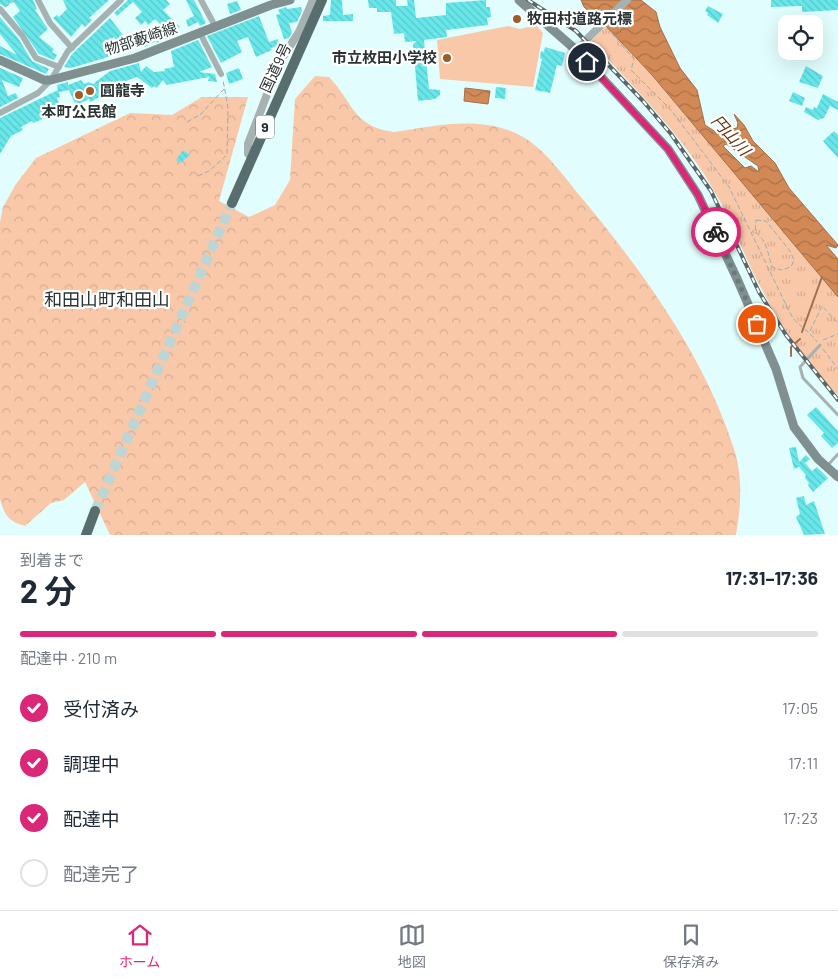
<!DOCTYPE html>
<html lang="ja">
<meta charset="utf-8">
<style>
:root{--surface:#fff;--page:#f6f6f7;--text:#1f2937;--muted:#747a83;--line:#e0e1e3;--accent:#db2777}
body{margin:0;font-family:Barlow,"Noto Sans JP",sans-serif;background:var(--page);color:var(--text);height:100vh;display:flex;flex-direction:column;font-size:19px;white-space:nowrap}
*{box-sizing:border-box;margin:0}
p{font-size:16px;color:var(--muted)}
.icon{flex:none;width:28px;height:28px;fill:none;stroke:currentColor;stroke-width:2;stroke-linecap:round;stroke-linejoin:round}
.map{position:relative;height:535px;overflow:hidden}
.drawer{display:flex;flex-direction:column;background:var(--surface);flex:1}
.drawer>*{flex:none}
.controls{position:absolute;left:778px;top:15px;display:grid;gap:10px}
.controls a{display:grid;place-items:center;width:45px;height:45px;border-radius:10px;background:var(--surface);box-shadow:0 5px 20px #0002;font-size:25px}
.pin{position:absolute;display:grid;place-items:center;width:42px;height:42px;color:#fff;margin:-21px;border:2px solid #fff;border-radius:50%;box-shadow:0 1px 5px #0007}
.courier{position:absolute;display:grid;place-items:center;width:50px;height:50px;margin:-25px;border:4px solid #db2777;border-radius:50%;background:#fff;color:#222;box-shadow:0 1px 6px #0007}
.head em{font-style:normal;font-weight:700}
.head div{display:flex;flex-direction:column-reverse}
.head{display:flex;align-items:center;justify-content:space-between;height:85px;padding:0 20px}
h1{font-size:32px;font-weight:700;line-height:38px}
.bar{display:grid;grid-template-columns:repeat(4,1fr);gap:8px 5px;align-content:center;height:60px;padding:0 20px}
.bar i{height:6px;border-radius:4px;background:var(--line)}
.bar .selected{background:var(--accent)}
.bar p{grid-column:span 4}
ol{padding:0 20px;list-style:none}
li{display:flex;align-items:center;gap:15px;height:55px}
li p{margin-inline-start:auto}
li .icon{padding:5px;border-radius:50%;background:var(--accent);color:#fff;stroke-width:4}
li:last-child{color:var(--muted)}
li i{width:28px;height:28px;border:2px solid var(--line);border-radius:50%}
.menu{display:flex;justify-content:space-around;align-items:center;height:70px;border-top:1px solid var(--line);background:var(--surface);font-size:14px;color:var(--muted)}
.menu a{display:grid;justify-items:center;gap:2px}
.menu .selected{color:var(--accent)}
.map>svg:first-child{display:block}
</style>
<div class="map">
<svg width="838" height="535" viewBox="0 0 838 535">
<defs>
<pattern id="grass-tufts" width="24" height="20" patternUnits="userSpaceOnUse" patternTransform="scale(1.25)"><rect width="24" height="20" fill="#f9c8a9"/><path d="M3 7l-1-3M5 7V3M7 7l1-3M15 17l-1-3M17 17v-4M19 17l1-3" fill="none" stroke="#d6ac92"/></pattern>
<pattern id="forest-crowns" width="20" height="18" patternUnits="userSpaceOnUse" patternTransform="scale(1.25)"><rect width="20" height="18" fill="#f9c8a9"/><path d="M2 6a3 3 0 1 1 6 0M12 15a3 3 0 1 1 6 0" fill="none" stroke="#d6ac92"/></pattern>
<pattern id="water-waves" width="16" height="10" patternUnits="userSpaceOnUse" patternTransform="scale(1.25)"><rect width="16" height="10" fill="#d38956"/><path d="M0 5q4-4 8 0t8 0" fill="none" stroke="#ab7148"/></pattern>
<pattern id="building-back-hatch" width="6" height="6" patternUnits="userSpaceOnUse" patternTransform="scale(1.25)"><rect width="6" height="6" fill="#68e7ea"/><path d="M-1 5l2 2M0 0l6 6M5-1l2 2" fill="none" stroke="#5ac7c9"/></pattern>
</defs>
<rect width="100%" height="100%" fill="#e2fdfd"/>
<path fill="url(#grass-tufts)" d="M606 26 652 75 838 297V395C800 359 772 312 749 264 739 242 730 217 717 196 685 137 635 89 591 41Z"/>
<path fill="url(#forest-crowns)" d="M315 76 329 77C353 102 353 127 394 132 437 126 483 114 523 137 546 150 564 177 581 197 643 272 704 355 734 449 743 476 741 507 736 535H110L85 482 64 500 51 503 25 526C8 521 5 516 0 499V222L3 207 16 184 36 158 130 113 172 115 202 97H248L219 201 249 217 275 205 290 180 295 99Z"/>
<polygon fill="#f9c8a9" points="536,25 543,33 533,87 440,79 437,40 508,26 520,29"/>
<g fill="url(#water-waves)" stroke="#a0704c" fill-rule="evenodd">
<path d="M581 0H641L656 12 660 27 680 68 697 90 705 125 731 142 736 143 737 138 721 122 732 129 737 128 738 123 734 114 744 125 753 141 775 163 789 188 838 245 836 248 826 245 838 259V297L652 75 606 26 584 7ZM726 144 758 166 759 172 751 166 745 168 723 146Z"/>
<polygon points="465,88 490,91 488,104 464,101"/>
</g>
<g fill="none" stroke-linecap="round" stroke-linejoin="round">
<g stroke="#a0704c" stroke-width="2">
<polyline points="802,332 822,277"/>
<polyline points="791,356 791,347 800,339"/>
</g>
</g>
<g fill="url(#building-back-hatch)">
<polygon points="0,0 33,0 37,9 35,10 48,29 39,37 54,49 52,52 57,55 54,60 39,54 13,17 20,11 13,1 5,7 0,4"/>
<polygon points="63,0 109,0 89,18 92,20 85,27 82,24 71,37 53,18 57,15 59,17 67,9"/>
<polygon points="128,0 166,0 170,4 163,10 180,27 162,41 157,43 156,41 145,47 138,45 163,27 155,19 148,25 145,21 141,25 135,18 142,12 133,2 117,16 114,13"/>
<polygon points="186,0 194,0 206,23 200,26 198,22 188,27 186,20 194,16"/>
<polygon points="331,0 342,0 343,15 353,14 353,21 323,21 323,16 330,15"/>
<polygon points="368,0 396,0 396,6 408,6 407,0 414,0 416,18 446,15 446,3 486,0 486,7 490,7 491,17 487,18 488,25 446,30 447,37 424,40 429,89 440,90 440,95 435,99 418,101 413,44 417,41 405,42 404,33 394,34 391,12 377,12 377,8 369,8"/>
<polygon points="771,0 838,0 838,10 802,12 802,6 771,7"/>
<polygon points="237,1 241,10 230,14 227,4"/>
<polygon points="708,6 723,14 718,23 707,15 708,13 705,11"/>
<polygon points="286,7 287,9 301,7 302,11 297,22 289,23 292,33 289,38 284,39 276,15 280,14 278,10"/>
<polygon points="259,16 269,42 278,39 280,45 271,48 272,50 256,57 248,37 237,41 242,52 221,63 207,36"/>
<polygon points="0,17 18,38 32,61 49,69 46,74 0,54 0,46 17,55 0,34"/>
<polygon points="110,18 123,35 117,41 114,37 106,44 115,55 71,68 64,67 72,54"/>
<polygon points="198,40 212,67 199,72 215,74 217,82 208,81 209,77 167,85 163,80 157,88 154,86 152,88 137,77 126,81 130,89 126,91 112,91 90,102 89,99 76,106 69,90 59,92 60,97 57,98 61,108 50,112 52,114 43,119 33,123 32,121 21,127 23,130 11,136 0,154 0,118 58,90 57,85 68,82 68,85 81,80 84,84 88,82 93,84 110,71 139,63 141,72 146,66 154,72 165,71 164,69 174,67 171,51"/>
<polygon points="545,47 565,53 562,66 557,65 550,93 535,90 542,59 540,58 541,51 544,52"/>
<polygon points="806,66 823,76 818,88 799,82"/>
<polygon points="0,68 23,78 19,87 2,80 8,96 16,93 18,98 0,107"/>
<polygon points="239,68 243,79 229,84 226,73"/>
<polygon points="496,87 506,88 505,99 495,98"/>
<polygon points="793,92 805,98 802,106 789,101"/>
<polygon points="823,94 838,102 838,110 830,106 824,118 818,120 804,112 806,107 813,110 814,107 817,108"/>
<polygon points="834,131 838,135 838,158 823,141"/>
<polygon points="183,150 190,155 180,163 176,160"/>
<polygon points="816,407 838,431 838,443 832,448 821,436 824,433 807,415"/>
<polygon points="796,447 799,462 806,455 810,459 805,463 812,471 817,467 828,478 813,492 808,485 809,483 805,478 806,475 799,467 794,469 789,448"/>
<polygon points="804,496 806,505 814,501 825,534 804,535 796,517 800,514 796,498"/>
</g>
<g fill="none" stroke-linecap="round" stroke-linejoin="round">
<polyline stroke="#bdd5d5" stroke-width="10" stroke-dasharray="10 5" stroke-linecap="butt" points="95,511 232,203"/>
<g stroke="#9aaeae" stroke-width="1" stroke-dasharray="5 2.5" stroke-linecap="butt">
<polyline points="5,7 16,0"/>
<path d="M607 28 634 59 631 70 671 110 729 187 790 313C798 327 807 328 817 342"/>
<polyline points="187,122 201,114 224,89"/>
<polyline points="198,176 209,171 227,155 228,108 223,80"/>
<path d="M756 220 766 221 790 251 794 260 791 267 781 270 772 267C768 254 767 240 755 232Z"/>
<polyline points="810,331 822,306 838,323"/>
<polyline points="823,340 838,334"/>
<polyline points="823,349 838,369"/>
</g>
<g stroke="#a6b2b2" stroke-width="3">
<polyline points="820,345 800,367 803,378 838,415"/>
<polyline points="828,465 838,454"/>
</g>
<g stroke="#a6b2b2" stroke-width="6">
<polyline points="38,0 50,23 72,48"/>
<polyline points="201,0 215,26"/>
<polyline points="0,9 22,35 36,58 59,67"/>
<polyline points="200,33 221,74"/>
<polyline points="576,50 588,38"/>
<polyline points="0,113 38,93 51,80 68,51 121,0"/>
</g>
<g stroke="#a6b2b2" stroke-width="8">
<polyline points="588,38 627,0"/>
<polyline points="253,156 248,154 248,144 279,63 299,32 313,0"/>
</g>
<g stroke="#809090" stroke-width="9">
<polyline points="519,0 576,50 668,149 698,195 738,281 776,369 794,427 818,459 838,477"/>
<polyline points="0,60 44,80 51,80 135,58 271,5 290,0"/>
</g>
<g stroke="#586e6e" stroke-width="10">
<polyline points="232,203 322,0"/>
<polyline points="86,535 95,511"/>
</g>
<g stroke="#586767" stroke-width="4">
<polyline id="rail" points="528,0 576,31 643,101 671,134 711,191 759,292 786,335 838,400"/>
</g>
<use href="#rail" stroke="#fff" stroke-width="2" stroke-dasharray="5.5" stroke-linecap="butt"/>
</g>
<g fill="none" stroke-linecap="round" stroke-linejoin="round">
<polyline stroke="#6a7a7a" stroke-width="5" stroke-dasharray="0 9" points="716,232 757,324"/>
<polyline stroke="#db2777" stroke-width="6" points="587,62 668,149 698,195 716,232"/>
</g>
<g fill="#9d5b29" stroke="#fff" stroke-width="2">
<circle cx="517" cy="19" r="5"/>
<circle cx="447" cy="58" r="5"/>
<circle cx="90" cy="91" r="5"/>
<circle cx="79" cy="95" r="5"/>
</g>
<g text-anchor="middle" stroke-width="4.5" stroke-linejoin="round" paint-order="stroke">
<rect fill="#fff" stroke="#6a7171" stroke-width="1" x="256" y="115.5" width="18" height="23" rx="4"/>
<g font-size="14" font-weight="bold" fill="#2a3434">
<text x="265" y="132">9</text>
</g>
<g font-size="15" font-weight="bold" fill="#2a3434" stroke="#fff" text-anchor="start">
<text x="527" y="24">牧田村道路元標</text>
<text x="437" y="63" text-anchor="end">市立枚田小学校</text>
<text x="100" y="96">圓龍寺</text>
<text x="79" y="117" text-anchor="middle">本町公民館</text>
</g>
<g font-size="15" fill="#2a3434" stroke="#fff">
<text transform="translate(141 39) rotate(-18)" y="5">物部藪崎線</text>
<text transform="translate(276 68) rotate(-65)" y="5">国道9号</text>
</g>
<g font-size="16" font-style="italic" fill="#65340d" stroke="#fff">
<text transform="translate(731 135) rotate(48)" y="6">円山川</text>
</g>
<g font-size="18" fill="#2a3434" stroke="#fff">
<text x="107" y="306">和田山町和田山</text>
</g>
</g>
</svg>
<div class="controls">
<a><svg class="icon" aria-label="locate" viewBox="0 0 24 24"><circle cx="12" cy="12" r="6"/><path d="M12 2v4M12 18v4M2 12h4M18 12h4"/></svg></a>
</div>
<div class="pin" style="left:757px;top:324px;background:#ea580c"><svg class="icon" aria-label="bag" viewBox="0 0 24 24"><path d="M5 8h14l-1 12H6zM9 8a3 3 0 0 1 6 0"/></svg></div>
<div class="pin" style="left:587px;top:62px;background:#1f2937"><svg class="icon" aria-label="home" viewBox="0 0 24 24"><path d="M3 11l9-7 9 7M6 9v11h12V9"/></svg></div>
<div class="courier" style="left:716px;top:232px"><svg class="icon" aria-label="bike" viewBox="0 0 24 24"><circle cx="6" cy="16" r="4"/><circle cx="18" cy="16" r="4"/><path d="M6 16l4-8h5l3 8M10 8l3 8H6M13 5h3"/></svg></div>
</div>
<section class="drawer">
<div class="head"><div><h1>2 分</h1><p>到着まで</p></div><em>17:31–17:36</em></div>
<div class="bar"><i class="selected"></i><i class="selected"></i><i class="selected"></i><i></i><p>配達中 · 210 m</p></div>
<ol>
<li><svg class="icon" aria-label="check" viewBox="0 0 24 24"><path d="M5 12l5 5 9-10"/></svg>受付済み<p>17:05</p></li>
<li><svg class="icon" aria-label="check" viewBox="0 0 24 24"><path d="M5 12l5 5 9-10"/></svg>調理中<p>17:11</p></li>
<li><svg class="icon" aria-label="check" viewBox="0 0 24 24"><path d="M5 12l5 5 9-10"/></svg>配達中<p>17:23</p></li>
<li><i></i>配達完了</li>
</ol>
</section>
<nav class="menu">
<a class="selected"><svg class="icon" aria-label="home" viewBox="0 0 24 24"><path d="M3 11l9-7 9 7M6 9v11h12V9"/></svg>ホーム</a>
<a><svg class="icon" aria-label="map" viewBox="0 0 24 24"><path d="M3 6l6-2 6 2 6-2v14l-6 2-6-2-6 2zM9 4v14M15 6v14"/></svg>地図</a>
<a><svg class="icon" aria-label="saved" viewBox="0 0 24 24"><path d="M7 4h10v16l-5-4-5 4z"/></svg>保存済み</a>
</nav>
